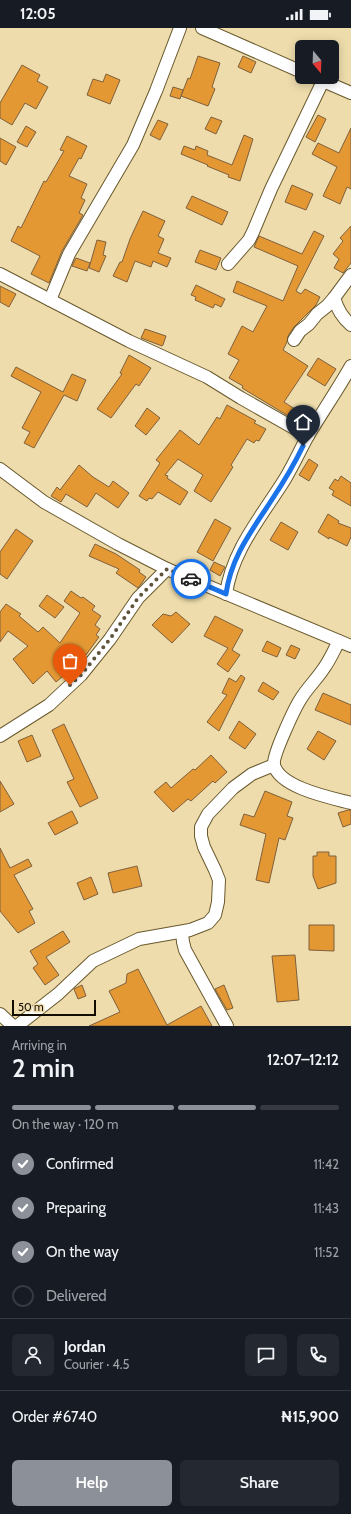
<!DOCTYPE html>
<meta charset="utf-8">
<style>
:root{--surface:#171b24;--page:#242831;--text:#f1f3f6;--muted:#9ea1a6;--line:#363941;--accent:#8c9099}
body{margin:0;font-family:Cabin,sans-serif;background:var(--page);color:var(--text);height:100vh;display:flex;flex-direction:column;font-size:15px;white-space:nowrap}
*{box-sizing:border-box;margin:0}
p{font-size:13px;color:var(--muted)}
.icon{flex:none;width:22px;height:22px;fill:none;stroke:currentColor;stroke-width:2;stroke-linecap:round;stroke-linejoin:round}
.map{position:relative;height:998px;overflow:hidden}
.details{display:flex;flex-direction:column;background:var(--surface);flex:1}
.details>*{flex:none}
.needle{width:26px;rotate:161deg}
.fabs{position:absolute;left:295px;top:12px;display:grid;gap:8px}
.fabs a{display:grid;place-items:center;width:44px;height:44px;border-radius:6px;background:var(--surface);box-shadow:0 2px 10px #0003;font-size:20px}
.scale{position:absolute;left:12px;bottom:10px;width:84px;box-sizing:border-box;padding-left:4px;border:2px solid #130c00;border-top:0;font-size:11px;line-height:14px;white-space:nowrap;color:#130c00;-webkit-text-stroke:3px #eedcac;paint-order:stroke}
.pin{position:absolute;display:grid;place-items:center;width:34px;height:34px;color:#fff;margin:-41px -17px;border-radius:50% 50% 50% 0;rotate:-45deg;box-shadow:0 0 4px #0007}
.pin .icon{rotate:45deg}
.courier{position:absolute;display:grid;place-items:center;width:40px;height:40px;margin:-20px;border:3px solid #1a73e8;border-radius:50%;background:#fff;color:#222;box-shadow:0 1px 5px #0007}
.overview em{font-style:normal;font-weight:600}
.overview div{display:flex;flex-direction:column-reverse}
.overview{display:flex;align-items:center;justify-content:space-between;height:68px;padding:0 12px}
h1{font-size:26px;font-weight:600;line-height:30px}
.bar{display:grid;grid-template-columns:repeat(4,1fr);gap:6px 4px;align-content:center;height:48px;padding:0 12px}
.bar i{height:5px;border-radius:3px;background:var(--line)}
.bar .active{background:var(--accent)}
.bar p{grid-column:span 4}
.line{display:flex;align-items:center;gap:10px;padding:0 12px;border-top:1px solid var(--line)}
.line div{flex:1}
.round{display:grid;place-items:center;flex:none;width:42px;height:42px;border-radius:6px;background:var(--page)}
ol{padding:0 12px;list-style:none}
li{display:flex;align-items:center;gap:12px;height:44px}
li p{margin-inline-start:auto}
li .icon{padding:4px;border-radius:50%;background:var(--accent);color:#fff;stroke-width:4}
li:last-child{color:var(--muted)}
li i{width:22px;height:22px;border:2px solid var(--line);border-radius:50%}
.action{display:flex;gap:8px;margin-top:auto;padding:8px 12px}
.action a{flex:1;height:46px;border-radius:6px;background:var(--accent);color:#fff;font-size:16px;font-weight:600;line-height:46px;text-align:center}
.action a+a{background:var(--page);color:var(--text)}
.status{display:flex;justify-content:space-between;align-items:center;height:28px;padding:0 20px;background:var(--surface);direction:ltr}
.status svg{height:11px;fill:currentColor}
.map>svg:first-child{display:block}
</style>
<div class="status"><b>12:05</b><svg viewBox="0 0 49 12"><path d="M0 12V9h3v3zM5 12V6h3v6zM10 12V3h3v9zM15 12V0h3v12zM26 1h20v11H26zM47 4h2v5h-2z"/></svg></div>
<div class="map">
<svg width="351" height="998" viewBox="0 0 351 998">
<rect width="100%" height="100%" fill="#eedcac"/>
<g fill="#e49833" stroke="#7f603c">
<polygon points="198,28 220,35 212,59 215,61 208,78 181,68 188,50 190,51"/>
<polygon points="243,28 256,34 251,45 238,39"/>
<polygon points="22,37 40,47 37,53 48,59 36,81 25,75 12,97 0,90 0,75"/>
<polygon points="106,46 120,52 110,76 87,67 93,51 103,54"/>
<polygon points="173,59 183,62 180,71 170,68"/>
<polygon points="318,87 326,91 315,114 306,109"/>
<polygon points="211,89 222,93 216,106 205,101"/>
<polygon points="158,92 168,96 160,112 150,107"/>
<polygon points="26,98 36,104 27,119 17,114"/>
<polygon points="351,100 351,161 347,159 340,176 323,168 337,139 312,126 318,115 339,125"/>
<polygon points="244,107 253,111 240,153 228,149 229,147 207,138 208,137 181,126 184,118 195,122 196,118 208,123 207,127 232,137"/>
<polygon points="67,108 87,118 81,131 79,130 69,148 87,156 81,170 85,172 79,185 83,187 62,223 49,255 31,246 40,228 11,213 18,198 21,200 44,153 46,154 64,123 60,122"/>
<polygon points="0,110 16,119 6,137 0,133"/>
<polygon points="292,157 313,166 306,182 285,174"/>
<polygon points="192,168 228,184 222,197 186,180"/>
<polygon points="143,183 165,193 158,208 164,211 158,225 171,230 167,239 153,233 151,239 135,233 127,254 113,248 120,234 122,234 130,211"/>
<polygon points="351,198 351,235 343,245 334,240 339,231 333,226 343,213 340,210"/>
<polygon points="314,203 324,208 296,263 301,266 305,261 320,269 316,277 294,299 288,308 287,314 283,322 308,338 284,374 304,387 300,395 242,360 243,358 229,350 239,332 228,326 242,298 253,304 267,278 233,264 237,253 283,273 298,238 254,219 259,208 302,226"/>
<polygon points="97,212 106,214 103,227 106,228 99,244 89,240"/>
<polygon points="200,222 221,230 216,242 195,234"/>
<polygon points="76,230 90,235 87,243 72,238"/>
<polygon points="196,257 225,271 221,279 215,276 213,280 195,272 196,269 191,267"/>
<polygon points="0,258 16,266 9,279 0,274"/>
<polygon points="145,301 166,308 163,317 162,318 141,310"/>
<polygon points="129,327 151,340 139,358 136,356 111,390 97,381 122,346 120,345"/>
<polygon points="318,330 336,341 325,358 307,347"/>
<polygon points="16,339 63,364 72,346 86,352 77,373 64,367 34,420 24,415 30,404 22,400 41,364 11,348"/>
<polygon points="227,377 256,393 254,395 266,401 259,413 256,412 254,415 247,411 231,437 233,439 211,474 194,463 203,447 178,431 165,447 168,448 167,450 188,464 180,477 158,464 152,471 149,470 147,473 139,468 160,435 156,432 180,402 199,417 217,389 220,391"/>
<polygon points="147,380 160,390 146,407 135,398"/>
<polygon points="309,431 318,437 309,453 299,447"/>
<polygon points="79,437 93,449 109,459 113,453 129,465 118,480 96,465 87,479 66,466 61,474 51,468 57,459 60,462"/>
<polygon points="341,448 351,455 351,478 332,467 334,463 329,460 335,451 338,453"/>
<polygon points="328,486 339,493 338,495 351,500 351,509 347,518 329,509 329,511 318,504"/>
<polygon points="215,491 231,500 213,533 197,524"/>
<polygon points="281,494 298,504 288,522 270,512"/>
<polygon points="16,501 33,513 7,551 0,546 0,524"/>
<polygon points="95,516 116,526 140,542 139,544 146,549 141,556 138,560 116,545 119,541 89,528"/>
<polygon points="214,534 225,539 220,548 210,542"/>
<polygon points="71,563 81,570 83,569 95,578 92,582 101,588 95,597 100,601 96,607 99,609 75,642 73,640 56,654 47,643 33,656 13,631 28,618 8,603 0,614 0,584 6,576 21,586 19,588 38,604 43,599 60,615 80,585 64,573"/>
<polygon points="47,567 64,579 55,590 39,578"/>
<polygon points="176,584 190,596 172,615 152,597 163,586 171,588"/>
<polygon points="215,588 243,602 232,622 240,627 228,644 217,636 228,620 204,608"/>
<polygon points="267,613 281,620 277,629 262,623"/>
<polygon points="291,617 300,621 295,631 286,627"/>
<polygon points="241,647 245,650 219,703 207,694 227,667 222,665 229,650 236,654"/>
<polygon points="263,654 279,664 273,672 258,663"/>
<polygon points="323,665 351,677 351,697 315,682"/>
<polygon points="239,693 256,706 245,721 229,710"/>
<polygon points="64,696 98,770 80,779 67,754 74,751 52,702"/>
<polygon points="318,703 336,713 324,732 307,721"/>
<polygon points="32,707 41,728 27,734 18,713"/>
<polygon points="211,727 227,744 215,755 213,753 191,773 188,771 173,784 154,764 166,754 171,760 193,741 195,742"/>
<polygon points="0,753 14,776 0,784"/>
<polygon points="265,763 292,774 287,788 293,790 285,812 279,810 269,855 256,852 266,806 240,797 244,786 254,789"/>
<polygon points="348,782 351,782 351,796 343,799 338,785"/>
<polygon points="72,783 78,795 55,807 48,795"/>
<polygon points="0,820 10,840 28,831 32,838 14,847 33,881 29,883 35,895 18,905 0,883"/>
<polygon points="317,824 329,824 329,828 336,828 336,855 318,861 313,848 313,828 317,828"/>
<polygon points="137,838 142,858 113,865 108,845"/>
<polygon points="91,849 98,866 84,872 77,855"/>
<polygon points="309,897 334,897 334,923 309,922"/>
<polygon points="63,903 70,914 46,929 59,947 45,957 33,940 38,936 30,923"/>
<polygon points="295,927 299,972 277,974 272,928"/>
<polygon points="138,941 167,997 201,978 212,998 89,998 120,984 109,963 126,955 127,946"/>
<polygon points="82,957 86,968 78,971 74,961"/>
<polygon points="224,957 233,980 227,982 215,961"/>
</g>
<g fill="none" stroke-linecap="round" stroke-linejoin="round">
<g stroke="#69592d" stroke-width="14">
<g id="minor">
<polyline points="202,0 302,44"/>
<polyline points="314,49 351,65"/>
<polyline points="228,236 249,212 253,204 271,161 323,53"/>
<polyline points="0,246 129,313 207,349 241,370 308,408"/>
<path d="M351 247 334 270C338 282 342 289 351 297"/>
<polyline points="50,272 69,226 133,117 156,63 180,0"/>
<polyline points="294,312 300,303 309,296 317,286 327,278 334,270"/>
<polyline points="0,441 44,474 118,516 167,541 351,618"/>
<path d="M226 566C232 522 262 488 285 451 294 436 301 420 309 406 323 383 338 361 351 338"/>
<path d="M339 613C334 622 330 632 324 640 317 651 307 660 300 672 295 680 272 728 274 737 280 760 332 770 351 775"/>
<polyline points="0,708 49,677 81,647 110,611 138,570 167,541"/>
<polyline points="182,904 183,914 185,922 227,998"/>
<polyline points="0,986 13,998"/>
<polyline points="17,998 58,966 93,933 139,911 190,902 208,895 215,887 218,874 219,852 215,842 204,819 201,808 201,799 208,786 233,760 252,746 274,737"/>
</g>
</g>
<use href="#minor" stroke="#fff" stroke-width="12"/>
</g>
<g fill="none" stroke-linecap="round" stroke-linejoin="round">
<polyline stroke="#60553c" stroke-width="4" stroke-dasharray="0 7.2" points="70,657 81,647 110,611 138,570 167,541 191,551"/>
<path stroke="#1a73e8" stroke-width="5" d="M191 551 226 566C231 529 251 504 271 473 283 455 294 437 303 418"/>
</g>
</svg>
<div class="fabs">
<a><svg class="needle" viewBox="-14 -14 28 28"><path d="M0-13l5 13h-10z" fill="#e53935"/><path d="M0 13l5-13h-10z" fill="#9ea1a6"/></svg></a>
</div>
<div class="scale">50 m</div>
<div class="pin" style="left:70px;top:657px;background:#ea580c"><svg class="icon" aria-label="bag" viewBox="0 0 24 24"><path d="M5 8h14l-1 12H6zM9 8a3 3 0 0 1 6 0"/></svg></div>
<div class="pin" style="left:303px;top:418px;background:#1f2937"><svg class="icon" aria-label="home" viewBox="0 0 24 24"><path d="M3 11l9-7 9 7M6 9v11h12V9"/></svg></div>
<div class="courier" style="left:191px;top:551px"><svg class="icon" aria-label="car" viewBox="0 0 24 24"><path d="M5 17H2v-5l4-1 3-4h7l3 4 3 1v5h-3M9 17h6M6 11h13"/><circle cx="7" cy="17" r="2"/><circle cx="17" cy="17" r="2"/></svg></div>
</div>
<section class="details">
<div class="overview"><div><h1>2 min</h1><p>Arriving in</p></div><em>12:07–12:12</em></div>
<div class="bar"><i class="active"></i><i class="active"></i><i class="active"></i><i></i><p>On the way · 120 m</p></div>
<ol>
<li><svg class="icon" aria-label="check" viewBox="0 0 24 24"><path d="M5 12l5 5 9-10"/></svg>Confirmed<p>11:42</p></li>
<li><svg class="icon" aria-label="check" viewBox="0 0 24 24"><path d="M5 12l5 5 9-10"/></svg>Preparing<p>11:43</p></li>
<li><svg class="icon" aria-label="check" viewBox="0 0 24 24"><path d="M5 12l5 5 9-10"/></svg>On the way<p>11:52</p></li>
<li><i></i>Delivered</li>
</ol>
<div class="line" style="height:72px"><a class="round"><svg class="icon" aria-label="person" viewBox="0 0 24 24"><circle cx="12" cy="8" r="4"/><path d="M4 21q1-7 8-7t8 7"/></svg></a><div><b>Jordan</b><p>Courier · 4.5</p></div><a class="round"><svg class="icon" aria-label="chat" viewBox="0 0 24 24"><path d="M4 5h16v11H9l-5 4z"/></svg></a><a class="round"><svg class="icon" aria-label="phone" viewBox="0 0 24 24"><path d="M5 4h4l2 5-3 2q2 4 5 5l2-3 5 2v4C11 20 4 13 5 4z"/></svg></a></div>
<div class="line" style="height:52px"><div>Order #6740</div><b>₦15,900</b></div>
<div class="action"><a>Help</a><a>Share</a></div>
</section>
